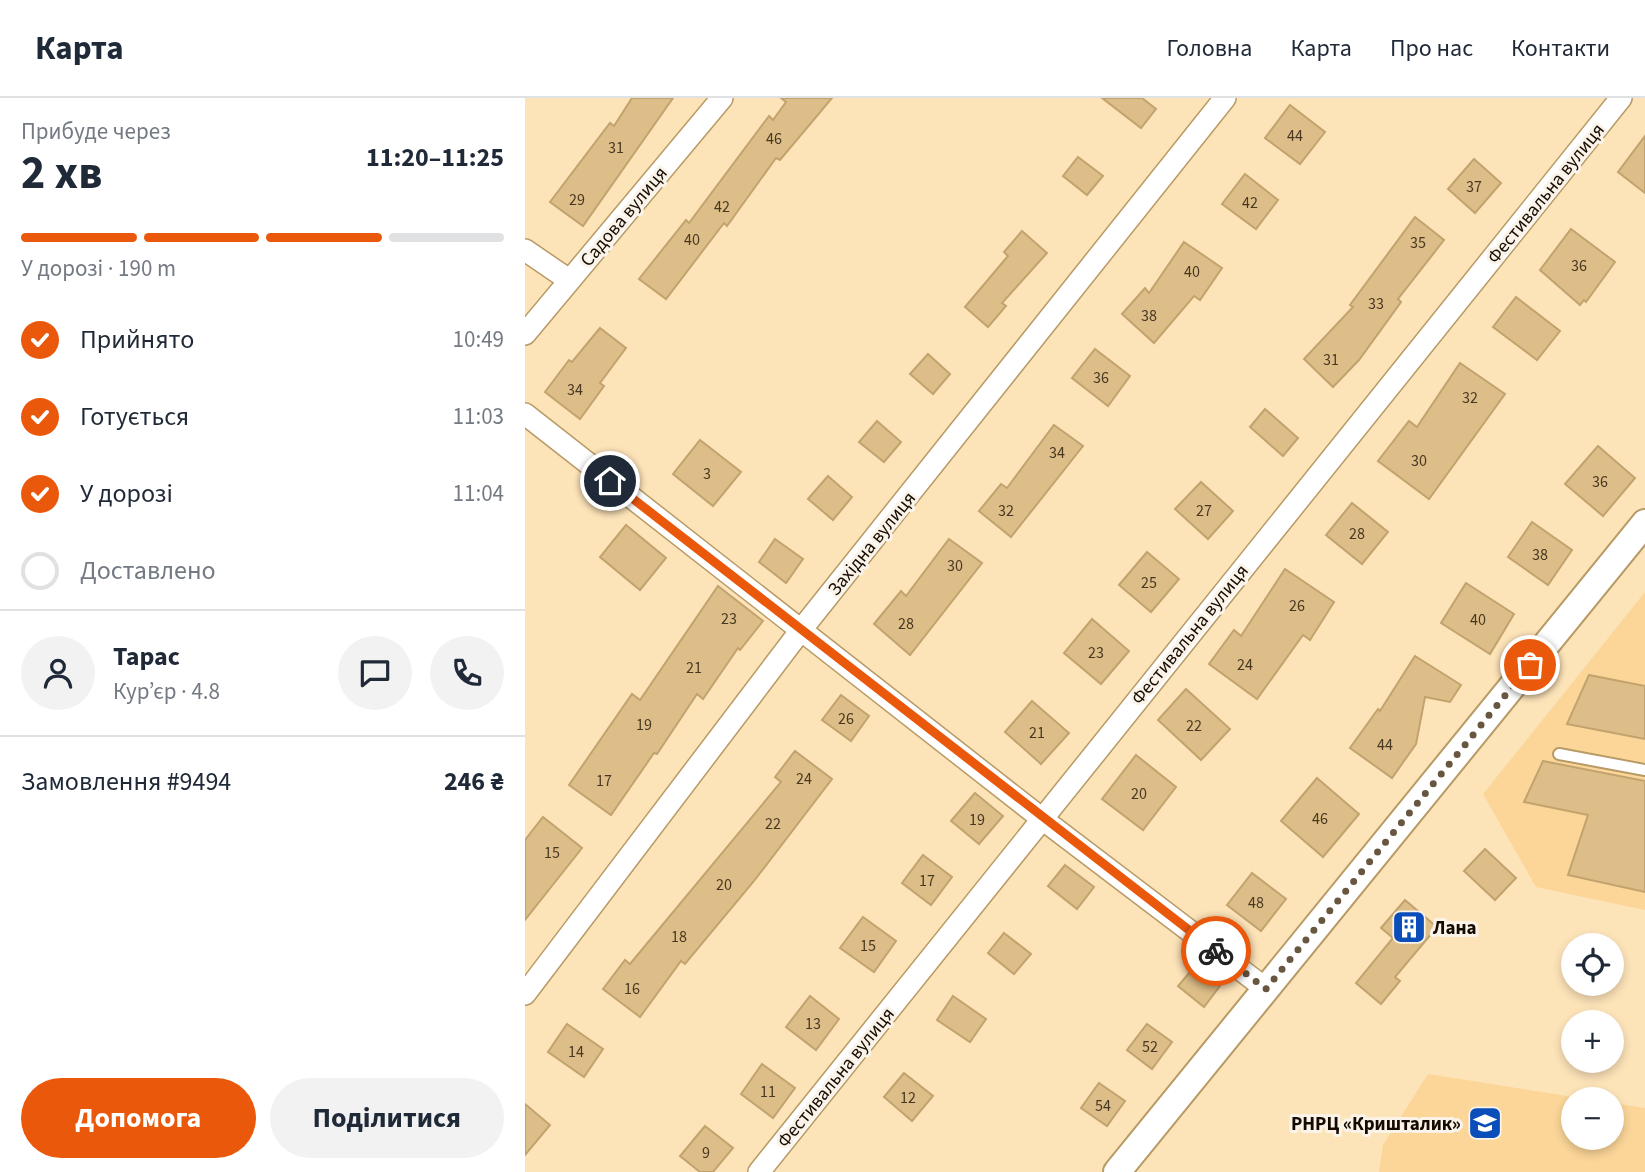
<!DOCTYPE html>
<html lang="uk">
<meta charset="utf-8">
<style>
:root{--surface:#fff;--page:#f2f2f3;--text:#1f2937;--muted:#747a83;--line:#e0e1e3;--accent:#ea580c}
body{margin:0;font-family:"Source Sans 3",sans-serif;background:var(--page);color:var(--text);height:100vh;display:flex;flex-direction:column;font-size:26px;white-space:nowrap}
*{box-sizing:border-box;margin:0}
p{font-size:23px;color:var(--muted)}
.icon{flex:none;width:38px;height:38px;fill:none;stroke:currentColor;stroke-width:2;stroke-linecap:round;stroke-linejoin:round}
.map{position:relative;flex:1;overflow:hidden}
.panel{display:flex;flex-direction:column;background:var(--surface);width:525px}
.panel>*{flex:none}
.tools{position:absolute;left:1036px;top:835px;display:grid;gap:14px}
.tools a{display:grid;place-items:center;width:63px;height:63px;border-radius:50%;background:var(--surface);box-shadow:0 4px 10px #0003;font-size:35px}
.pin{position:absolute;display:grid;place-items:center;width:60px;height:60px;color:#fff;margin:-30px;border:4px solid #fff;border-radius:50%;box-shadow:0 2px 7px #0007}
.courier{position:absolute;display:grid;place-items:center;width:70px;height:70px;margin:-35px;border:5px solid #ea580c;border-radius:50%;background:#fff;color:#222;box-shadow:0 2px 9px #0007}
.headline em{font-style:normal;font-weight:700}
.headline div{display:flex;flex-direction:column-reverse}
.headline{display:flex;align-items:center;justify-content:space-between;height:119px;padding:0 21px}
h1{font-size:46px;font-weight:700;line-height:52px}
.bar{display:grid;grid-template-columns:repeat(4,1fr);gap:10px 7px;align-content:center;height:84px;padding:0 21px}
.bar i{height:9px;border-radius:5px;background:var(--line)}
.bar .current{background:var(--accent)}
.bar p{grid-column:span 4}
.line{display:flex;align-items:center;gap:18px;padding:0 21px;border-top:2px solid var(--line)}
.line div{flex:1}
.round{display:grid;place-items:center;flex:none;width:74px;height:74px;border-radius:37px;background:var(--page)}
ol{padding:0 21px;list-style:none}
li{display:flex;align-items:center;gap:21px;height:77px}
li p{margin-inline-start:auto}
li .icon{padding:7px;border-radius:50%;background:var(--accent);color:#fff;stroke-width:4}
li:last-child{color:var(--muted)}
li i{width:38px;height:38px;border:4px solid var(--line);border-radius:50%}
.cta{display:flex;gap:14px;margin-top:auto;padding:14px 21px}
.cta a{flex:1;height:80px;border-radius:42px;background:var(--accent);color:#fff;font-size:28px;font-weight:700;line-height:80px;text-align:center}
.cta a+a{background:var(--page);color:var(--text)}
header{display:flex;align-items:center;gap:42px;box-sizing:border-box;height:98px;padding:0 35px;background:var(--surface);border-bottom:2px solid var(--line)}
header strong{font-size:33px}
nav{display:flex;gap:38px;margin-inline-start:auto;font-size:24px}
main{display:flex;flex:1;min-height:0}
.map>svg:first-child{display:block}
</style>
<header>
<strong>Карта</strong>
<nav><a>Головна</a><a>Карта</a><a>Про нас</a><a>Контакти</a></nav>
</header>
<main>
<section class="panel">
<div class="headline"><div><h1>2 хв</h1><p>Прибуде через</p></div><em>11:20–11:25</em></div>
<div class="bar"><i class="current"></i><i class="current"></i><i class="current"></i><i></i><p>У дорозі · 190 m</p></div>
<ol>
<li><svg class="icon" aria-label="check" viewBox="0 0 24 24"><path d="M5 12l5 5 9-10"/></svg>Прийнято<p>10:49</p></li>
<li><svg class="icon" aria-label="check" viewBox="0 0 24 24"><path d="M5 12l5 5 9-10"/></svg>Готується<p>11:03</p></li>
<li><svg class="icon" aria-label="check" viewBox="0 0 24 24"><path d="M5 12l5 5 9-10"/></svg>У дорозі<p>11:04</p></li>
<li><i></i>Доставлено</li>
</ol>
<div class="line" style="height:126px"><a class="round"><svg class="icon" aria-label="person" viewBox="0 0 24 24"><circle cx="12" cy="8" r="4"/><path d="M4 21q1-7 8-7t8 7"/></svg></a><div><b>Тарас</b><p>Кур’єр · 4.8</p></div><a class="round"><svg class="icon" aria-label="chat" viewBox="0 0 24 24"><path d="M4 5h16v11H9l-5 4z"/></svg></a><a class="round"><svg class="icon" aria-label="phone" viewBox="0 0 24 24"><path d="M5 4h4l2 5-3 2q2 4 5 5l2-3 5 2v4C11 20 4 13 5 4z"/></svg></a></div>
<div class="line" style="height:91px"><div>Замовлення #9494</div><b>246 ₴</b></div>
<div class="cta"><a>Допомога</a><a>Поділитися</a></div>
</section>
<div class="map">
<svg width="1120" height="1074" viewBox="0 0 1120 1074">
<rect width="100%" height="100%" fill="#fde3b8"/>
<g fill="#fbd698">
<polygon points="1120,494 1120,812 1011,789 958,696"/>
<polygon points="903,976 1061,1001 1048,1001 1048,1040 1087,1040 1087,1005 1120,1010 1120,1074 854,1074 858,1047"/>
</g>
<g fill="#debe88" stroke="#c2a36e" stroke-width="2">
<polygon points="107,0 148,0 58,128 25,104 85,25 89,28"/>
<polygon points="256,0 307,0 255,62 251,60 202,128 199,125 141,201 114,181 161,122 164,125 244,18 248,22 261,4"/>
<polygon points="577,0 617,0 631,11 616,30"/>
<polygon points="765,7 800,34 775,66 740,40"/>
<polygon points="1120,38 1120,95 1093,74"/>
<polygon points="553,59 578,78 562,97 538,78"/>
<polygon points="949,61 976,85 950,115 923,91"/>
<polygon points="720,76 753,102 731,131 697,106"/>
<polygon points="890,119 919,142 873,201 876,204 834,262 808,289 779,261 828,209 825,207"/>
<polygon points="1046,131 1090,164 1061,204 1059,202 1055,207 1015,172"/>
<polygon points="497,133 522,155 477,205 481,208 463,229 440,209 483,158 479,154"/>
<polygon points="659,144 697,170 675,202 669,198 629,245 597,216 620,190 624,195"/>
<polygon points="991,199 1035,233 1012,262 968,229"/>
<polygon points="75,230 101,250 75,285 79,288 55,321 20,294 44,262 47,264"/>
<polygon points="570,251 605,278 583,308 547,280"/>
<polygon points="403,256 425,276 408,296 385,276"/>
<polygon points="935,265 980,296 904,401 853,363 884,323 892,329"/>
<polygon points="740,311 773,340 758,358 725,329"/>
<polygon points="352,323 376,344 359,364 334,344"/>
<polygon points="529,327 558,348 486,439 454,413 476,386 482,390"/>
<polygon points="175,342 216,374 188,408 148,376"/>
<polygon points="1073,348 1110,380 1078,418 1040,386"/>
<polygon points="303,378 327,399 308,422 283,401"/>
<polygon points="676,384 708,413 683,441 650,411"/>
<polygon points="827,405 863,434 837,466 801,437"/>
<polygon points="1007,424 1047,452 1023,487 983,459"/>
<polygon points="101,427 141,460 115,492 75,459"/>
<polygon points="250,441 278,461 261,485 234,464"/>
<polygon points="424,441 457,465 385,557 349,526 376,493 381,498"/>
<polygon points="622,454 654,481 626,514 594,487"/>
<polygon points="760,471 809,504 785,542 778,537 732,601 684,566 709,532 716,538"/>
<polygon points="941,485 989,516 965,556 916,525"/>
<polygon points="193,488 238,523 215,552 213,550 178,601 172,596 132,656 129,655 86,717 44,687 107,596 115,602"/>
<polygon points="567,521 604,553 576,586 539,555"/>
<polygon points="890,558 936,587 925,604 900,599 891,646 867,680 825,650 853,611 855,613"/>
<polygon points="1064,577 1120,588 1120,641 1042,626"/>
<polygon points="661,591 705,631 676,662 633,622"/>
<polygon points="316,597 344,618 326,643 297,622"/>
<polygon points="507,603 544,635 516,666 480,634"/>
<polygon points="270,653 307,681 229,783 160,866 156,863 115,919 78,891 100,862 105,866 256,684 250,679"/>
<polygon points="611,657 651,689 618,732 577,701"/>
<polygon points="1018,663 1120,683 1120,794 1043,777 1063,717 999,704"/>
<polygon points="792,680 834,716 798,759 756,723"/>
<polygon points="450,695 478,718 454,746 426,723"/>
<polygon points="18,719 57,750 0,822 0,742"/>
<polygon points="960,751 991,780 970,802 939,773"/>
<polygon points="398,757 427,779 406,807 377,785"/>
<polygon points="540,767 569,789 552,811 523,788"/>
<polygon points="727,775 761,801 736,833 702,807"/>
<polygon points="880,802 912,829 870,879 875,883 856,906 831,885 868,840 856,830"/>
<polygon points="338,819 371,843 349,874 315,850"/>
<polygon points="479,835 506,856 489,876 463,855"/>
<polygon points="670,868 695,888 679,909 653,888"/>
<polygon points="285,898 314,921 291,952 261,929"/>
<polygon points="428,898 461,921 445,944 412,922"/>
<polygon points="42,926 78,951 59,979 23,954"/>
<polygon points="622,926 647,944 627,971 602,952"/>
<polygon points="237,966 270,990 248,1020 216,996"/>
<polygon points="379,975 408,998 387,1023 359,999"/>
<polygon points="574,985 600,1003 582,1028 556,1010"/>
<polygon points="0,1006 25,1027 0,1057"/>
<polygon points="180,1028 208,1050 188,1074 175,1074 155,1058"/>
</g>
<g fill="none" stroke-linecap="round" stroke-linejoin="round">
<g stroke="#b89a65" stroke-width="14">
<polyline id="service" points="1034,656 1120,672"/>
</g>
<g stroke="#b89a65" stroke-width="24">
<g id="minor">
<polyline points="0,152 44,182"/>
<polyline points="0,236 197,0"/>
<polyline points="0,316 516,720 741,891"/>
<polyline points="0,896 276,532 700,0"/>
<polyline points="234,1074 1096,0"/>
</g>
</g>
<g stroke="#b89a65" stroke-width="30">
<polyline id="tertiary" points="592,1074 1120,425"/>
</g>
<use href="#service" stroke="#fff" stroke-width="10"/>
<use href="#minor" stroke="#fff" stroke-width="21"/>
<use href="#tertiary" stroke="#fff" stroke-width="26"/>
</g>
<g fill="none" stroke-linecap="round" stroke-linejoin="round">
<polyline stroke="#675740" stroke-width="7" stroke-dasharray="0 12.6" points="691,853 741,891 1005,567"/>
<polyline stroke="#ea580c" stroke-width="9" points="85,383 691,853"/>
</g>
<defs>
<g id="building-square" transform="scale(1.75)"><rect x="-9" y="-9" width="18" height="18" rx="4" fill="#0b4eb9" stroke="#faf3e9"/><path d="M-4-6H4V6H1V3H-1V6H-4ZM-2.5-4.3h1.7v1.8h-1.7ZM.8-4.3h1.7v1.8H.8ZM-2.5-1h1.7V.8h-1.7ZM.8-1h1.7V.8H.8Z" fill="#fff"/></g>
<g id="school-square" transform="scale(1.75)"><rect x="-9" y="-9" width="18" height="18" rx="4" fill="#0b4eb9" stroke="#faf3e9"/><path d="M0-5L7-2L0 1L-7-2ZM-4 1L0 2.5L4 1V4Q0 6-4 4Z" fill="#fff"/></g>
</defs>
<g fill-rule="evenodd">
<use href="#building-square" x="884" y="829"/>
<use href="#school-square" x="960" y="1025"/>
</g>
<g text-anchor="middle" stroke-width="6" stroke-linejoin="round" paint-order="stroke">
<g font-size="16" fill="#483822">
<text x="770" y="43">44</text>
<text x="249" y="46">46</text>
<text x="91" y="55">31</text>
<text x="949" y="94">37</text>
<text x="52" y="107">29</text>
<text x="725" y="110">42</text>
<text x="197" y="114">42</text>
<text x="167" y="147">40</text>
<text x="893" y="150">35</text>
<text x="1054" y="173">36</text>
<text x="667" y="179">40</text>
<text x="851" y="211">33</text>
<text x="624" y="223">38</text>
<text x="806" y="267">31</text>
<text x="576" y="285">36</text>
<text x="50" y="297">34</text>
<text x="945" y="305">32</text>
<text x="532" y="360">34</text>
<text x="894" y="368">30</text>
<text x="182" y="381">3</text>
<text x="1075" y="389">36</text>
<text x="481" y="418">32</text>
<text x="679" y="418">27</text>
<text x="832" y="441">28</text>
<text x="1015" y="462">38</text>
<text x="430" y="473">30</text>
<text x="624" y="490">25</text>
<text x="772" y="513">26</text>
<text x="204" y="526">23</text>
<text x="953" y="527">40</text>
<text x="381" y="531">28</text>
<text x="571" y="560">23</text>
<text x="720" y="572">24</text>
<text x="169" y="575">21</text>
<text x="321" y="626">26</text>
<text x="119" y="632">19</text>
<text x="669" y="633">22</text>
<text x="512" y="640">21</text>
<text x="860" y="652">44</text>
<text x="279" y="686">24</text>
<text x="79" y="688">17</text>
<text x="614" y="701">20</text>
<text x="795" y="726">46</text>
<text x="452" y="727">19</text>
<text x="248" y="731">22</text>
<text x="27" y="760">15</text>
<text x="402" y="788">17</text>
<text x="199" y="792">20</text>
<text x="731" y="810">48</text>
<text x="154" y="844">18</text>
<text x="343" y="853">15</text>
<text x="107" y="896">16</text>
<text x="288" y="931">13</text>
<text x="625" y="954">52</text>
<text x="51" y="959">14</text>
<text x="243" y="999">11</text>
<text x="383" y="1005">12</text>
<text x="578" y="1013">54</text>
<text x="181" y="1060">9</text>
</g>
<g font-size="19" fill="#160b00" stroke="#faf3e9">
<text transform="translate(1020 95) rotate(-51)" y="7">Фестивальна вулиця</text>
<text transform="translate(98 118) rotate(-50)" y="7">Садова вулиця</text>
<text transform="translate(346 445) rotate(-51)" y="7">Західна вулиця</text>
<text transform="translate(664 536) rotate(-51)" y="7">Фестивальна вулиця</text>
<text transform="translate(310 979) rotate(-51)" y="7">Фестивальна вулиця</text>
</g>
<g font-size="19" font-weight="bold" fill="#160b00" stroke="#faf3e9" text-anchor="start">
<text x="908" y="836">Лана</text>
<text x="936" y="1032" text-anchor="end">РНРЦ «Кришталик»</text>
</g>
</g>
</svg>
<div class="tools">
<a><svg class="icon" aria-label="locate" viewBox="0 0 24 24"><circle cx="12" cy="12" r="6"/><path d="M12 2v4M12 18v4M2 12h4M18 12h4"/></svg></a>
<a>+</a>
<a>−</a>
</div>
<div class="pin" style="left:1005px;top:567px;background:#ea580c"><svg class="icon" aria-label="bag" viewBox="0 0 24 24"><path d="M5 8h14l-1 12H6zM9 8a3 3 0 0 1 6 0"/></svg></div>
<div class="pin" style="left:85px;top:383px;background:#1f2937"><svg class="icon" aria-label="home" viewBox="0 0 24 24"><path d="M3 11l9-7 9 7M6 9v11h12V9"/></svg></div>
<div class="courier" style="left:691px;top:853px"><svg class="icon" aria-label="bike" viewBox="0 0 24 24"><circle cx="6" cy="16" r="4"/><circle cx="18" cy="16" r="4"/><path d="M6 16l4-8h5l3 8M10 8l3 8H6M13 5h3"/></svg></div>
</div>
</main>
